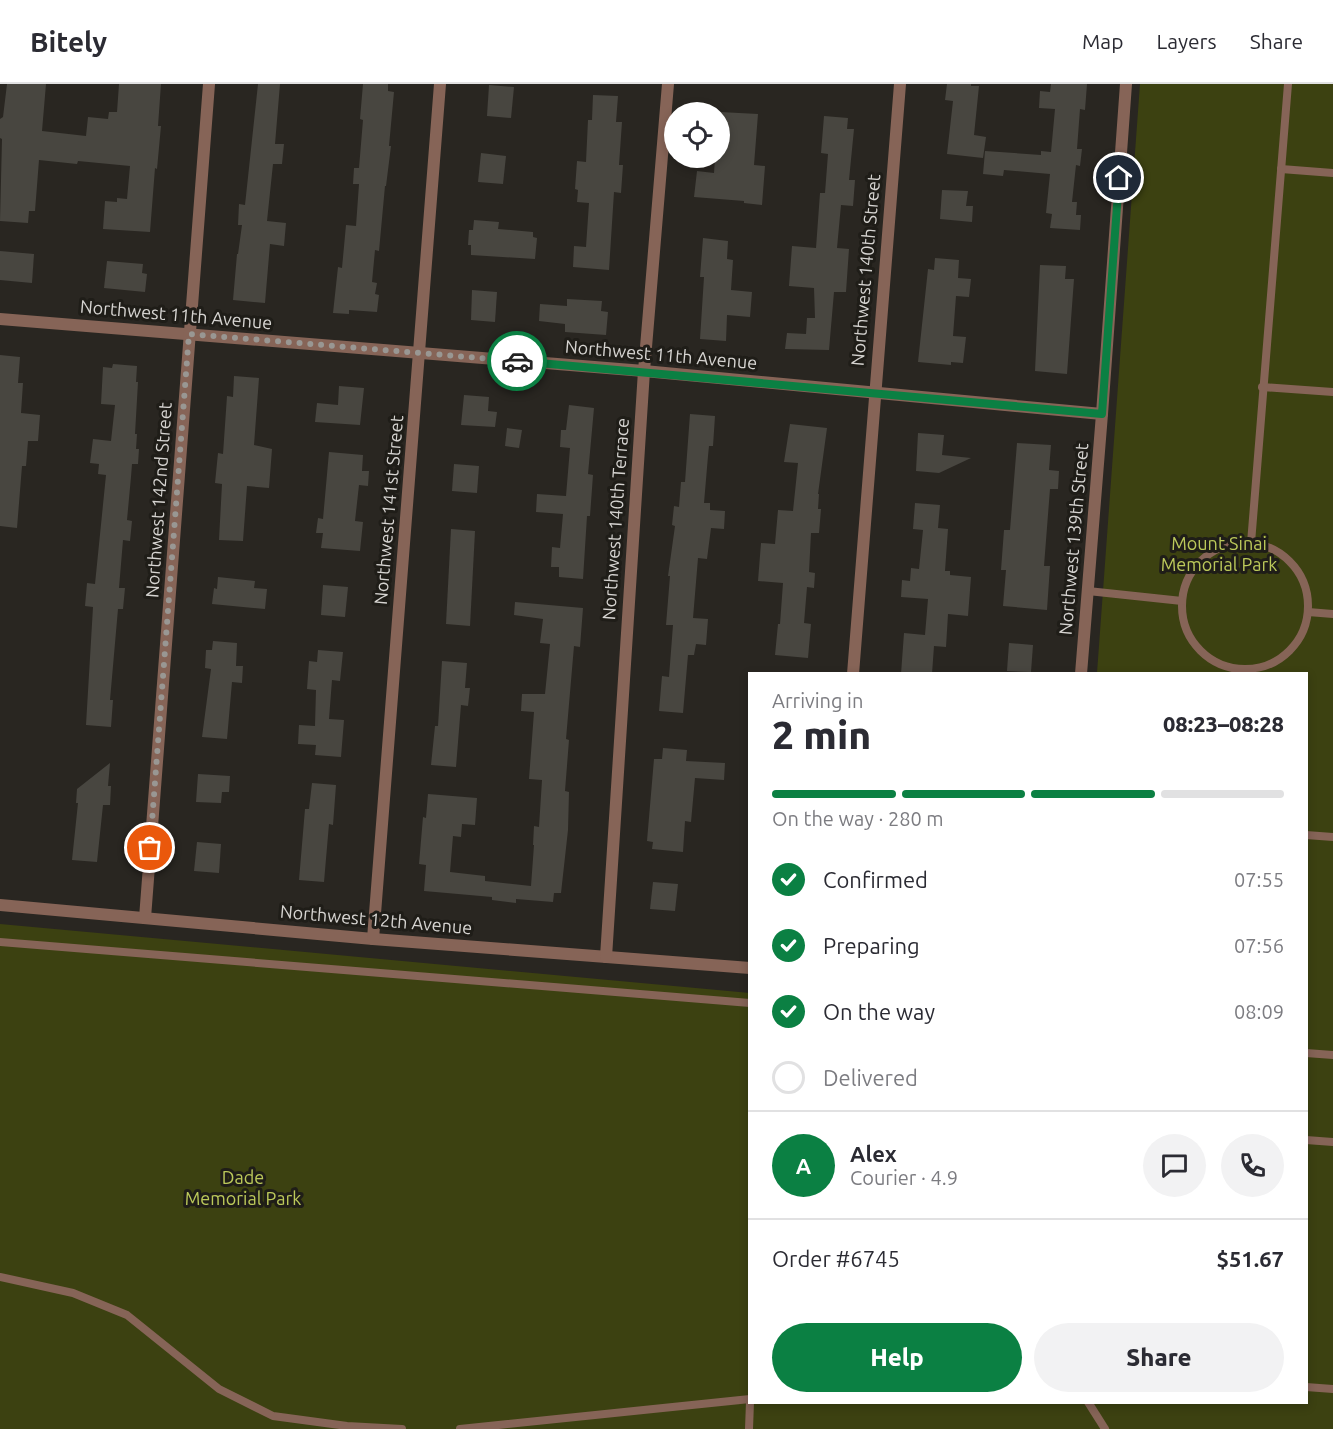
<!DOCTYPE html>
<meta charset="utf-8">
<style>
:root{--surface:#fff;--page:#f2f2f3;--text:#2b2b33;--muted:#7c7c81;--line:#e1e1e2;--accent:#0b8043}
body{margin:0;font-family:Ubuntu,sans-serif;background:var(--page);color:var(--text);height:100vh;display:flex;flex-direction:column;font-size:22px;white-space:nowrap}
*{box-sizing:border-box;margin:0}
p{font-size:20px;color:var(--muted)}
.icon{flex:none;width:33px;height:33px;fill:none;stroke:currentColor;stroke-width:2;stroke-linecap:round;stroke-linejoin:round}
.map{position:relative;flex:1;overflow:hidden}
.drawer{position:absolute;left:748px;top:588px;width:560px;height:732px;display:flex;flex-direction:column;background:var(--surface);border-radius:0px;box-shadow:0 3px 9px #0003}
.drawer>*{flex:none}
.buttons{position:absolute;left:664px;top:18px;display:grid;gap:12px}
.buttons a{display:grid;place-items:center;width:66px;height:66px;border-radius:50%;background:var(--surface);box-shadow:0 3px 9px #0003;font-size:30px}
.pin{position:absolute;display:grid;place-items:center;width:51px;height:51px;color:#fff;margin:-26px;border:3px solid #fff;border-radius:50%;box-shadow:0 2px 6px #0007}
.courier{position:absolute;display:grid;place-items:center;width:60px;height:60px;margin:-30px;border:4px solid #0b8043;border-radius:50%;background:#fff;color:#222;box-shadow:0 2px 8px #0007}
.head em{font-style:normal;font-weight:800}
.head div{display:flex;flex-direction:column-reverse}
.head{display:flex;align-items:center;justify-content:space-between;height:102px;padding:0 24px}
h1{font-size:39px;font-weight:800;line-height:45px}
.bar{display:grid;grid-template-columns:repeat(4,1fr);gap:9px 6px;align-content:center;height:72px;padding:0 24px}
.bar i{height:8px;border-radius:4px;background:var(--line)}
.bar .active{background:var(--accent)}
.bar p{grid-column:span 4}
.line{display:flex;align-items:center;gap:15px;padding:0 24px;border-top:2px solid var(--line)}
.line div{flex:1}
.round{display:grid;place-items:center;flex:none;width:63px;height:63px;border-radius:32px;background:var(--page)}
ol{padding:0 24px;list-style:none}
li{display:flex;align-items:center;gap:18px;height:66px}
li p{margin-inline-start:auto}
li .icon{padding:6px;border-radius:50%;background:var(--accent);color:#fff;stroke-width:4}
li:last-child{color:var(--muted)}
li i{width:33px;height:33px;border:3px solid var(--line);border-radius:50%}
.primary-button{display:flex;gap:12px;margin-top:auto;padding:12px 24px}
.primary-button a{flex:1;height:69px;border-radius:36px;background:var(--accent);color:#fff;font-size:24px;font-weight:800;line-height:69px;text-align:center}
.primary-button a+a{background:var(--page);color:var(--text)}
header{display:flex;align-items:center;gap:36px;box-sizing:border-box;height:84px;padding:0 30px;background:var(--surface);border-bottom:2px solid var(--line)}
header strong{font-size:28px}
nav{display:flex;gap:33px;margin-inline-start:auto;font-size:21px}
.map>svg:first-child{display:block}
</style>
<header>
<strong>Bitely</strong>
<nav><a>Map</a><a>Layers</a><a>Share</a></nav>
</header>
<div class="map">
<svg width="1333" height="1345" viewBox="0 0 1333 1345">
<rect width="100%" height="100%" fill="#292621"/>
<polygon fill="#3c4111" points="1140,0 1333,0 1333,1345 0,1345 0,840 750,909 750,1318 1306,1318 1306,590 1097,589"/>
<g fill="#484640">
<polygon points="7,0 46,0 42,47 86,52 88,33 108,35 109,28 117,28 119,0 161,0 158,42 161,42 157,85 155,84 150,148 103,145 105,117 117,118 117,114 127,115 130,82 78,77 77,80 39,76 35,127 29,127 28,139 0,137 2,55 0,54 0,35 3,33"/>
<polygon points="258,0 280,0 275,60 284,60 282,80 273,80 267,137 286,139 284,162 270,160 265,219 233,216 237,170 238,170 242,141 238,141 239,120 245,121"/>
<polygon points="363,0 388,0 388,7 394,8 389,62 391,62 386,102 385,102 379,167 375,166 372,198 377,199 375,210 379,211 377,228 349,226 349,230 333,229 338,183 342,184 346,141 356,142 359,100 353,100 354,84 359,84 363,36 360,35"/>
<polygon points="947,0 971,0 971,2 979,2 974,51 986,53 983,74 947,70 953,17 945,16"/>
<polygon points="1051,0 1087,0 1085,26 1080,25 1077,65 1082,65 1080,82 1076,81 1072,118 1077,118 1076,131 1081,131 1080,146 1050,144 1052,130 1046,129 1050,90 1004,86 1003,92 983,90 985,67 1041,71 1041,67 1051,68 1055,25 1039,24 1040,7 1050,8"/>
<polygon points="489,1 514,3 511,34 487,32"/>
<polygon points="593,11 618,12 616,38 622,38 619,81 623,81 621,109 614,108 609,186 573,183 574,162 586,163 589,119 577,118 578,106 575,105 577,77 586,78 588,36 592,36"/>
<polygon points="720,28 758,30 754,81 765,82 762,121 744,119 744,117 694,113 697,87 714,89 715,74 720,74"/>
<polygon points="824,32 848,34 847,45 854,45 849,96 855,96 853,122 841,121 837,164 849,165 846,208 834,208 829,266 785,265 787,249 806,250 807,234 815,234 814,204 789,202 792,162 816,164 820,109 825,109 828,70 821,69"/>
<polygon points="481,69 506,72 503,100 478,98"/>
<polygon points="942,106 968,107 966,122 973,122 972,138 940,135"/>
<polygon points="474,136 499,138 498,145 533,148 533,153 537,154 535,175 471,171 471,161 468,161 469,146 473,146"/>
<polygon points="703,154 728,157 727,175 733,176 731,206 752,208 750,233 727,231 726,257 700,255 704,193 700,193"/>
<polygon points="0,167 34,170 32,199 0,196"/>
<polygon points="935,174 959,176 958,194 971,195 969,213 956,212 953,252 966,253 963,279 951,278 951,281 918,278 928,185 934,186"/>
<polygon points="107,177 143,180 142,189 147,190 145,208 104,204"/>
<polygon points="1040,181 1066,182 1065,195 1074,195 1067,290 1035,287"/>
<polygon points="472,206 497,208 495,238 471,236"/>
<polygon points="567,215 602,217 601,227 608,228 606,251 565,248 565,240 539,237 540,220 567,222"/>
<polygon points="0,271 20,273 18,299 23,299 21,329 40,331 38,357 28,357 26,382 22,382 17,444 0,442"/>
<polygon points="113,280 137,282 136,298 138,298 135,350 137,350 136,365 139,365 138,380 132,380 131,393 127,436 132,437 130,457 123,456 119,504 125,504 123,525 118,525 110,616 113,616 111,643 86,641 93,523 85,522 87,499 95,500 106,391 98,390 99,380 90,379 93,355 111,357 115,321 101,320 103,283 112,284"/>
<polygon points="234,292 259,294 254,361 272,365 269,404 247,402 243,457 219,456 222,400 215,399 218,369 223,370 227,312 233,313"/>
<polygon points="339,302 364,304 360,341 315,338 317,319 338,321"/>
<polygon points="464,311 489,313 488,327 497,328 495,343 461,341"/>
<polygon points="569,321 594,324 588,390 593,391 590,432 587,432 583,495 559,493 559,483 551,483 552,463 560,464 563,430 536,428 537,410 566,412 570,364 560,363 561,346 566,346"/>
<polygon points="690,330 715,332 713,362 709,362 708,372 704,419 710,419 710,426 725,427 724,445 711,444 707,475 698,474 693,534 708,535 706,561 696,560 694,571 688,571 683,629 659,627 662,592 669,593 673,541 666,541 670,492 668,492 675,442 672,441 674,422 679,423 681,398 685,398"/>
<polygon points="790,340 827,344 818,410 819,410 818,425 821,425 819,449 811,449 809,488 815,489 814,504 807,503 804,539 811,540 808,574 775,571 778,540 780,540 783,499 758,497 761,459 775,460 778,426 793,427 798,379 784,378"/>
<polygon points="507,344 522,346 519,364 505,362"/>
<polygon points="918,349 944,351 942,371 971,374 939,389 916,387"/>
<polygon points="1017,359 1051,361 1049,386 1059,387 1058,405 1050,405 1044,482 1050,482 1047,526 1003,522 1006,486 1001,486 1004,446 1010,446"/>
<polygon points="329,368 363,371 362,387 369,387 368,402 359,401 355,437 363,438 360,467 321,464 323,449 316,449 318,434 323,435"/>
<polygon points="454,380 479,382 477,409 452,407"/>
<polygon points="915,419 940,421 938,444 948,445 945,487 950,487 950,491 971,493 968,532 948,530 946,563 934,562 932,590 901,590 904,549 925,551 928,515 901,513 902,496 910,497 911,484 919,485 923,446 913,445"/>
<polygon points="451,445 475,447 470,542 446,540"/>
<polygon points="218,493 255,497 254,504 267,505 265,525 212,520 214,504 217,505"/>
<polygon points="323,501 348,503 345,533 321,531"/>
<polygon points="515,518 583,524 580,563 574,562 566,655 569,656 565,707 569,708 568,746 561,809 554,809 553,818 516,815 516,819 492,816 492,813 424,807 426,781 419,780 423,733 426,734 428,710 477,714 475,741 462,740 461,753 453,752 450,788 485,792 485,797 531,802 534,761 533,761 534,742 539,743 542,696 529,695 534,628 521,627 522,610 545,610 550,560 540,559 543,535 514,531"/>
<polygon points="213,557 237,559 236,582 243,582 242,599 232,598 227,655 202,653 211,585 205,584 206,566 212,566"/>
<polygon points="1009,559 1033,561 1031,588 1007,587"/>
<polygon points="318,566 343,568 340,597 332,596 329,635 344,636 341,673 315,671 316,661 298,660 299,641 315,642 316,606 307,605 309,577 317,578"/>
<polygon points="442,577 467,579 465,604 470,604 468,622 461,621 456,683 431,681 435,642 438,642"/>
<polygon points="663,664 687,666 686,677 725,679 724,696 695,694 691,738 685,737 683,768 652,765 653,758 647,757 654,675 662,675"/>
<polygon points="110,679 108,702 111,702 110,721 103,721 97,778 72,776 78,719 76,719 77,705"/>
<polygon points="198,690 230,692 229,708 222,708 221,719 196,718"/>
<polygon points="312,699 336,701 333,741 329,740 324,798 299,796 305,725 309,725"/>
<polygon points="197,758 221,760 219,789 194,787"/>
<polygon points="653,798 678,800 675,827 650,825"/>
</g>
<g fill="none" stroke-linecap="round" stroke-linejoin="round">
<g stroke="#866457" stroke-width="8">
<polyline points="1281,85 1333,89"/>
<polyline points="1262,303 1333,308"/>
<polyline points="1251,459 1288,0"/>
<circle cx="1245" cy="522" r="63"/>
<polyline points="1088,507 1182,517"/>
<polyline points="1308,528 1333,530"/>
<polyline points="1306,751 1333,753"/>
<polyline points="0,858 750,919"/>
<polyline points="1306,969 1333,971"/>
<polyline points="1306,1056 1333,1058"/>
<polyline points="0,1193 73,1209 127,1231 219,1305 273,1332 347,1342 402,1345"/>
<polyline points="1306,1303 1333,1305"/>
<polyline points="1088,1318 1105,1345"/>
<polyline points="460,1345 750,1315"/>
<polyline points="749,1345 750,1318"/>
</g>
<g stroke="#866457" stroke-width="12">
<polyline points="0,235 644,287 1102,330"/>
<polyline points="853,590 900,0"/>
<polyline points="1081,590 1102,330 1126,0"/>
<polyline points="0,821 373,855 750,884"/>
<polyline points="145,834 209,0"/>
<polyline points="373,855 440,0"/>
<polyline points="606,873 644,287 668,0"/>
</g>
</g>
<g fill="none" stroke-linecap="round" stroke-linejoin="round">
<polyline stroke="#999793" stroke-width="6" stroke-dasharray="0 10.8" points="150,764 189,250 517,277"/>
<polyline stroke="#0b8043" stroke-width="8" points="517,277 1102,330 1119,94"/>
</g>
<g text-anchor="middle" stroke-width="6" stroke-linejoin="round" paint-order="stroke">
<g font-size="18" fill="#d6d4d1" stroke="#1f1d18">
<text transform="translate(866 186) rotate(-85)" y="6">Northwest 140th Street</text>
<text transform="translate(176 231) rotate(5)" y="6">Northwest 11th Avenue</text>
<text transform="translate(661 271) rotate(5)" y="6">Northwest 11th Avenue</text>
<text transform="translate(159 416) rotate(-86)" y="6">Northwest 142nd Street</text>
<text transform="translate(389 426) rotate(-85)" y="6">Northwest 141st Street</text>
<text transform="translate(616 435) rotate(-86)" y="6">Northwest 140th Terrace</text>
<text transform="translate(1074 455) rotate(-85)" y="6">Northwest 139th Street</text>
<text transform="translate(376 836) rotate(5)" y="6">Northwest 12th Avenue</text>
</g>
<g font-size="18" fill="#bcc95a" stroke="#1f1d18">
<text x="1219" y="466">Mount Sinai<tspan x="1219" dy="21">Memorial Park</tspan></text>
<text x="243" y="1100">Dade<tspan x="243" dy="21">Memorial Park</tspan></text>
</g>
</g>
</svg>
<div class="buttons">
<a><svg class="icon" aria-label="locate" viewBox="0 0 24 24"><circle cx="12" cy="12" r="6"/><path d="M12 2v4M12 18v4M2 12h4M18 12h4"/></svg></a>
</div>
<div class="pin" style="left:150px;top:764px;background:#ea580c"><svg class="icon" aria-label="bag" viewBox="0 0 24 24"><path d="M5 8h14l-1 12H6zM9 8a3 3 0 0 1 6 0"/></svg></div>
<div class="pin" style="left:1119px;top:94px;background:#1f2937"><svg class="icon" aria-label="home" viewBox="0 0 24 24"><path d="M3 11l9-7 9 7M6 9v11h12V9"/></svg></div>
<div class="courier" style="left:517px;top:277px"><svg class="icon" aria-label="car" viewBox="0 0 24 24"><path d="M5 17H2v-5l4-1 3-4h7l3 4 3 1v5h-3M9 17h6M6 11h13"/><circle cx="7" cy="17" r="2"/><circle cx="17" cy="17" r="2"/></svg></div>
<section class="drawer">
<div class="head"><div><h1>2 min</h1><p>Arriving in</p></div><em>08:23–08:28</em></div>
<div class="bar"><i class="active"></i><i class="active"></i><i class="active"></i><i></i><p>On the way · 280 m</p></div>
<ol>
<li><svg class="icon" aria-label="check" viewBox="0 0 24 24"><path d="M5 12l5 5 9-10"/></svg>Confirmed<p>07:55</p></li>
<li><svg class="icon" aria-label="check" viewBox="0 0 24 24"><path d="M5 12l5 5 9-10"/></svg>Preparing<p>07:56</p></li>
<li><svg class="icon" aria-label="check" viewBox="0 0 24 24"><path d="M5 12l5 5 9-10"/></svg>On the way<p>08:09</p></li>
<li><i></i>Delivered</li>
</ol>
<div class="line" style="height:108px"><b class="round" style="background:var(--accent);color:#fff">A</b><div><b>Alex</b><p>Courier · 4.9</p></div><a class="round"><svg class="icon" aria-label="chat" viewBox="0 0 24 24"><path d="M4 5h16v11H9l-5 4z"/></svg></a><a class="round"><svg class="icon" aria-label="phone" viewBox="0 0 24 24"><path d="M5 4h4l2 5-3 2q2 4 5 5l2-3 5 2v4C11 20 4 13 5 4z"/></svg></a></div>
<div class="line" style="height:78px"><div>Order #6745</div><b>$51.67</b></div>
<div class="primary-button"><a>Help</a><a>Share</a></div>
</section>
</div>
